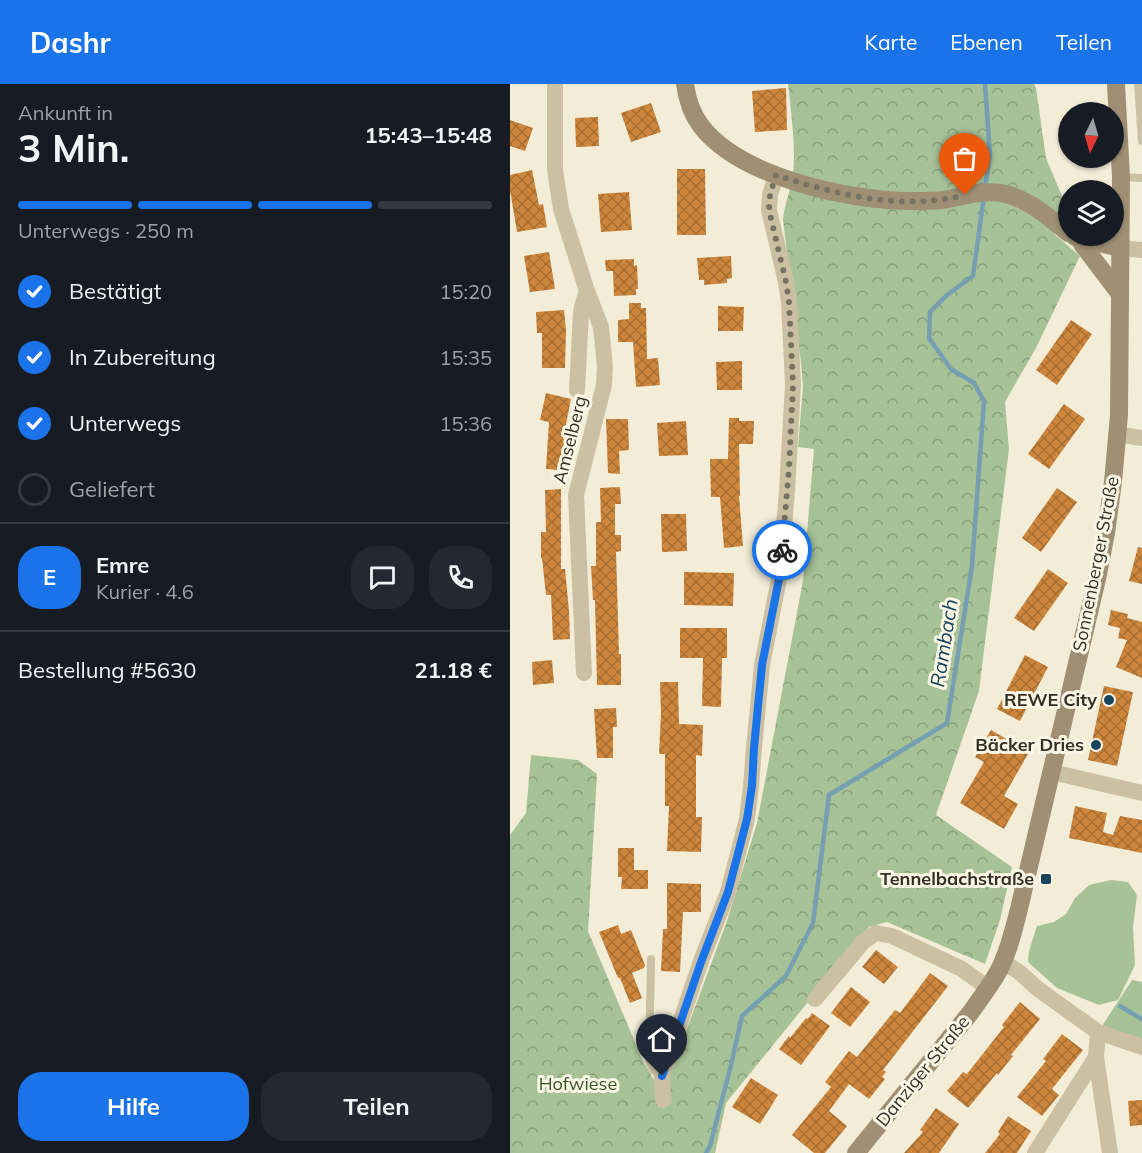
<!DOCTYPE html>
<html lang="de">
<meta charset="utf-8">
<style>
:root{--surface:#171b24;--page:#242831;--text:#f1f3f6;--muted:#9ea1a6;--line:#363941;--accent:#1a73e8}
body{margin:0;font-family:Mulish,sans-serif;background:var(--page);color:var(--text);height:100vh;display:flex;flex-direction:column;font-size:22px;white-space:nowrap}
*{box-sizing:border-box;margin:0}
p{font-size:20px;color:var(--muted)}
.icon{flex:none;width:33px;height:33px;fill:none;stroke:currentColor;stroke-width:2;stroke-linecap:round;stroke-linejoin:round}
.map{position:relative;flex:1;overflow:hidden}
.details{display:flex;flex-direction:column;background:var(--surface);width:510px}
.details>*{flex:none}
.needle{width:39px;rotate:185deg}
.tools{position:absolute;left:548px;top:18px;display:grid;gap:12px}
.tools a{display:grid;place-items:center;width:66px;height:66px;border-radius:50%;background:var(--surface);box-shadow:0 2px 4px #0004;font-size:30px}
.pin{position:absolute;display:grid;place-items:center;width:51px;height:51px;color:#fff;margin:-62px -26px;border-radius:50% 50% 50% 0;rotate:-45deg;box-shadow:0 0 6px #0007}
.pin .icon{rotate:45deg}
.courier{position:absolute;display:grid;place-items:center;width:60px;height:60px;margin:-30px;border:4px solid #1a73e8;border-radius:50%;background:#fff;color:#222;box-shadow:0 2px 8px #0007}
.head em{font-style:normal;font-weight:700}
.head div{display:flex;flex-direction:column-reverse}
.head{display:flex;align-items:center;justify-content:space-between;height:102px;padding:0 18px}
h1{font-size:39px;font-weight:700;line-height:45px}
.bar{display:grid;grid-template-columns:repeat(4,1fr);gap:9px 6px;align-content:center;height:72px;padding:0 18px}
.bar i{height:8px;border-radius:4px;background:var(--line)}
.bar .selected{background:var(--accent)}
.bar p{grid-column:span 4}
.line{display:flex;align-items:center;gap:15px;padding:0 18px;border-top:2px solid var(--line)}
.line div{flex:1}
.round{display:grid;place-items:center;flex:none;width:63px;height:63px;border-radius:24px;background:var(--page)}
ol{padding:0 18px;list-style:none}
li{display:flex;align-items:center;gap:18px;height:66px}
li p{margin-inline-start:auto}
li .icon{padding:6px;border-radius:50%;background:var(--accent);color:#fff;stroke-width:4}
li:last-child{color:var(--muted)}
li i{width:33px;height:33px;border:3px solid var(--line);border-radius:50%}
.button{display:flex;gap:12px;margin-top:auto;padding:12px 18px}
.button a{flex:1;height:69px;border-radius:24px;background:var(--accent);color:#fff;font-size:24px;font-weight:700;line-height:69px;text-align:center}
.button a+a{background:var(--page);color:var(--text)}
header{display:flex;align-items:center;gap:36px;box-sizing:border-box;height:84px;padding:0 30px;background:var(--accent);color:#fff}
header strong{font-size:28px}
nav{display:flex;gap:33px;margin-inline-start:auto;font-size:21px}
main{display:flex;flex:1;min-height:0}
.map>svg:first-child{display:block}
</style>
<header>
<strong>Dashr</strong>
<nav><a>Karte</a><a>Ebenen</a><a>Teilen</a></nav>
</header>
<main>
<section class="details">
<div class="head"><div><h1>3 Min.</h1><p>Ankunft in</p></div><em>15:43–15:48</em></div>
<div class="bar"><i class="selected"></i><i class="selected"></i><i class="selected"></i><i></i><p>Unterwegs · 250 m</p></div>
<ol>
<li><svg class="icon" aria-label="check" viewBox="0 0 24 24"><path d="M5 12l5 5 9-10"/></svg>Bestätigt<p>15:20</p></li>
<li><svg class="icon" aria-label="check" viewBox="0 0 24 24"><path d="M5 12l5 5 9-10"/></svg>In Zubereitung<p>15:35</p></li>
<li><svg class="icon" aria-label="check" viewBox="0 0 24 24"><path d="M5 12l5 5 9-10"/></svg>Unterwegs<p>15:36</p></li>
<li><i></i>Geliefert</li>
</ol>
<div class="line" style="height:108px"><b class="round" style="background:var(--accent);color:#fff">E</b><div><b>Emre</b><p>Kurier · 4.6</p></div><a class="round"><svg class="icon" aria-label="chat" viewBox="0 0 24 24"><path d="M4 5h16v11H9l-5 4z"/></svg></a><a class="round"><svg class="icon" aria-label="phone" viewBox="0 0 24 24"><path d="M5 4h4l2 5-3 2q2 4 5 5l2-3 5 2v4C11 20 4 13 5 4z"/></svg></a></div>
<div class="line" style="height:78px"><div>Bestellung #5630</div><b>21.18 €</b></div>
<div class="button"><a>Hilfe</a><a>Teilen</a></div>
</section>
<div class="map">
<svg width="632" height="1069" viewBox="0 0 632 1069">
<defs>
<pattern id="forest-crowns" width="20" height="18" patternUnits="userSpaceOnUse" patternTransform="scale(1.5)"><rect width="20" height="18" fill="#a8c298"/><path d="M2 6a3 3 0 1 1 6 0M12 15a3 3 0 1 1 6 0" fill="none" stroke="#8a9e7c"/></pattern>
<pattern id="building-cross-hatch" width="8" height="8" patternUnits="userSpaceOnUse" patternTransform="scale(1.5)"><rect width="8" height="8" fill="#cd863c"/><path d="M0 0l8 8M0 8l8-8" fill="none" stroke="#a76e32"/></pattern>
</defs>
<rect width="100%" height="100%" fill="#f3edd8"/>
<g fill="#a8c298">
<polygon points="601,796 618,798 627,811 623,843 625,881 608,916 589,921 547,904 518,878 519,867 527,842 544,838 556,830 565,814 579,801"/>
<polygon points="622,896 632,898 632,963 588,948"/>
</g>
<path fill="url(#forest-crowns)" d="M278 0H524L526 4 536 74 557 124 544 150 570 172 526 264 495 318 499 365 469 607 426 731 502 783 490 836 475 880 377 838 359 843 216 1019 205 1069H0V751L16 729 21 671 68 676 87 690 78 847 132 975 144 996 175 950 217 837 247 739 293 497 304 365 288 363 293 303 291 279 273 136C274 120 281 107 283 90 286 62 281 28 278 0Z"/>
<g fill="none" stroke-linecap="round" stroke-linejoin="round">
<g stroke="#769fb1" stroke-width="4.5">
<polyline points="475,0 480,71 475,104"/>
<polyline points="610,922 632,935"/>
<polyline points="196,1069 200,1062 221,981 232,932 276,892 303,839 319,711 437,639 462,482 474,317 464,299 441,285 419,254 420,228 437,211 463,192 474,112"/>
</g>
</g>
<g fill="url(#building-cross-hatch)">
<polygon points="276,4 277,46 245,48 242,7"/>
<polygon points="141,19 151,48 121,58 111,29"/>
<polygon points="88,33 89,62 66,63 65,34"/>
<polygon points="0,36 23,44 15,67 0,62"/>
<polygon points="167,85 195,85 196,151 167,151"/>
<polygon points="22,86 29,121 33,120 37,143 7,148 0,106 0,91"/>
<polygon points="119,108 122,146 91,148 88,110"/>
<polygon points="39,168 45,205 20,208 14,172"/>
<polygon points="221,172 222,194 217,195 217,199 194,201 194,196 189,196 187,174"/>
<polygon points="124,175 124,182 127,181 128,205 126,205 126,211 104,212 103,187 96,187 95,176"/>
<polygon points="119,219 131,219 131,224 136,224 137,275 148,274 150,301 126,303 123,258 108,258 108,236 119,235"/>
<polygon points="208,222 234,223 233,247 208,247"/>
<polygon points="54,226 56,247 55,284 32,284 32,249 27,249 26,228"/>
<polygon points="561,236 582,250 547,301 526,286"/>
<polygon points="232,277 232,306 207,306 206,278"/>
<polygon points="36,309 61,315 53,355 61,355 59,387 36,385 39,338 30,336"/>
<polygon points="554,320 575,335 539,385 518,370"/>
<polygon points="219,334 229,334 229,337 244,337 243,360 229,360 230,412 229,412 233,462 214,464 210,413 201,413 200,375 218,375"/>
<polygon points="96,335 118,335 119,366 109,367 110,390 98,389"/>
<polygon points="176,337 178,371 149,372 147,339"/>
<polygon points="110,403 111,420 105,420 105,451 111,451 111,467 106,468 109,570 111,570 111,601 87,601 85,516 83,516 81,482 86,482 86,438 91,438 90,404"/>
<polygon points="547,404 567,418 531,468 512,454"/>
<polygon points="51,405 51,485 55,485 59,527 60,555 43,556 41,511 36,511 32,474 31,474 31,448 36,448 35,406"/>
<polygon points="151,430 176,430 177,467 152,468"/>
<polygon points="628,463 632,464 632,500 619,497"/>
<polygon points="538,485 558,499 524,547 504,534"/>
<polygon points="174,488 224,489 223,522 174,521"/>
<polygon points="601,526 618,530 617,534 632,538 632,594 606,583 617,556 608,554 610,544 598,541"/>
<polygon points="170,544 217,544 217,574 212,574 211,623 192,622 193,574 170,574"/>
<polygon points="515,571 538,583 510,637 487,625"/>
<polygon points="42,576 44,599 23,601 22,578"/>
<polygon points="150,598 168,598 169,640 193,641 192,672 186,671 186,733 192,733 191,768 157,767 159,722 155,722 155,670 149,670 151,629"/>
<polygon points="594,602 623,608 607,682 578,676"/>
<polygon points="106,624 107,643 103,643 103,674 87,674 84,625"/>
<polygon points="481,646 519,668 494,712 508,720 494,745 450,719 474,678 465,673"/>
<polygon points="565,722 597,729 593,748 603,751 610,732 632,736 632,769 559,754"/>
<polygon points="108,764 124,764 124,786 138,786 138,805 111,805 112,793 108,793"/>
<polygon points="157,799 191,800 191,828 173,828 170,888 151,887 153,845 157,845"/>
<polygon points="108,841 111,850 121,846 135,881 134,884 122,889 132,914 120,919 110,894 108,894 89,848"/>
<polygon points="366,866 388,883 374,900 352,883"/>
<polygon points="420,889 438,902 373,986 376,988 372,993 375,995 359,1015 339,1000 319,1027 337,1042 315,1069 304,1069 282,1051 321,1003 315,998 339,967 347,973 385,926 390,929"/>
<polygon points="341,903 360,918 340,943 321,929"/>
<polygon points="510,918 530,935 501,971 503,972 488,991 487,989 458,1024 437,1007 453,988 457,990 494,943 492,941"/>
<polygon points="302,929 320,942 291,981 269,965 279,952 280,954 296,934 298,935"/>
<polygon points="552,950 573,966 542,1005 549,1011 532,1032 507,1013 536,977 533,975"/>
<polygon points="241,994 268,1011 250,1040 222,1023"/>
<polygon points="632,1016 632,1041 620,1042 618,1017"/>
<polygon points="426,1024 449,1040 429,1069 394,1069 413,1048 410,1046"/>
<polygon points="498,1032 521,1047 507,1069 475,1069 490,1050 488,1048"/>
</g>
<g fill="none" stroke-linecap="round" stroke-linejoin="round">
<g stroke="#cbc0a4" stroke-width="8">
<polyline points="628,0 632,57"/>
<polyline points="611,93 632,94"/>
<polyline points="141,875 139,976 143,986 152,992"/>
</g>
<g stroke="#cbc0a4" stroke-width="16">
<polyline points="45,0 45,86 51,125 77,207 91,243 95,283 94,301 66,411 74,589"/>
<polyline points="610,164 632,166"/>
<polyline points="67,306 71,228 73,219 77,207"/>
<polyline points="607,350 632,354"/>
<polyline points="542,688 632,709"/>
<polyline points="493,878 509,888 528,905 588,948 632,963"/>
<polyline points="305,915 353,858 366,849 382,852 452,885 478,904"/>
<polyline points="586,973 600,1069"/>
<polyline points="153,1016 152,992 191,877 218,808 237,735 241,702 244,664 252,581 270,490 277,407 283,301 279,218 276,198 259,126 260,111 266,91"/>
<polyline points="525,1069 586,973 588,948"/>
</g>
<g stroke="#9f9075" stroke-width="18">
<path d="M175 0C177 15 182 30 191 42 231 94 343 118 406 117 415 117 424 117 433 116 455 112 474 105 496 110 520 116 540 134 558 149"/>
<polyline points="565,153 610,164"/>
<polyline points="572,160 610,210"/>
<path d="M346 1069 461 928C470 915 480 902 488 888 498 870 503 848 508 829L587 495 596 449 603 398 609 331 611 93 606 0"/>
</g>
</g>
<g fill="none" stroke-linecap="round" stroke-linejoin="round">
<path stroke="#787264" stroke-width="6" stroke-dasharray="0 10.8" d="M272 466 279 385 283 301 279 218 276 198 259 126 260 111 266 91C327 111 391 127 455 111"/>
<polyline stroke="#1a73e8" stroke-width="8" points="152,992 191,878 218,808 237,735 242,702 244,664 252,581 270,490 272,466"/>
</g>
<g fill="#19445a" stroke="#faf6e5" stroke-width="2">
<circle cx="599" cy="616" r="6"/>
<circle cx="586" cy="661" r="6"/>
<rect x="530" y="789" width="12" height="12" rx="3"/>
</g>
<g text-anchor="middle" stroke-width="6" stroke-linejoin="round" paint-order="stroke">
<g font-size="18" fill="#362f26" stroke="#faf6e5">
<text transform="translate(60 356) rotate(-76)" y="6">Amselberg</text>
<text transform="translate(586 480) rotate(-79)" y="6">Sonnenberger Straße</text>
<text transform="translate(413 987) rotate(-51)" y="6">Danziger Straße</text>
</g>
<g font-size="18" font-weight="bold" fill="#362f26" stroke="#faf6e5" text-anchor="end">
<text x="587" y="622">REWE City</text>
<text x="574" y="667">Bäcker Dries</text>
<text x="524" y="801">Tennelbachstraße</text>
</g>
<g font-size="18" fill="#395628" stroke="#faf6e5">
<text x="68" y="1006">Hofwiese</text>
</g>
<g font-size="20" font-style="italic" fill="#19445a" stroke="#faf6e5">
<text transform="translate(434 559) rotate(-81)" y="7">Rambach</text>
</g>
</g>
</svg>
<div class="tools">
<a><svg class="needle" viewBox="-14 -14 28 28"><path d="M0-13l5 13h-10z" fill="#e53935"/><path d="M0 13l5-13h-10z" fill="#9ea1a6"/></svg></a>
<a><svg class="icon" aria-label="layers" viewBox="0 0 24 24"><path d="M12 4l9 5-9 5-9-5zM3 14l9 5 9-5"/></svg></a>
</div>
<div class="pin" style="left:455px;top:111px;background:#ea580c"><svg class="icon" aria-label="bag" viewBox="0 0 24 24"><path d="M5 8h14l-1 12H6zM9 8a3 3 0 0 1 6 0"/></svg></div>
<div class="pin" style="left:152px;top:992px;background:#1f2937"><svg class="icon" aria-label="home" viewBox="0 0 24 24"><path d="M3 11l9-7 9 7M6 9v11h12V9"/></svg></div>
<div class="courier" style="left:272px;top:466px"><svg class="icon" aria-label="bike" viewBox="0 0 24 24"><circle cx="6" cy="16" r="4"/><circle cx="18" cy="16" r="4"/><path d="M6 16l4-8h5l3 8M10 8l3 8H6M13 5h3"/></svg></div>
</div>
</main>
